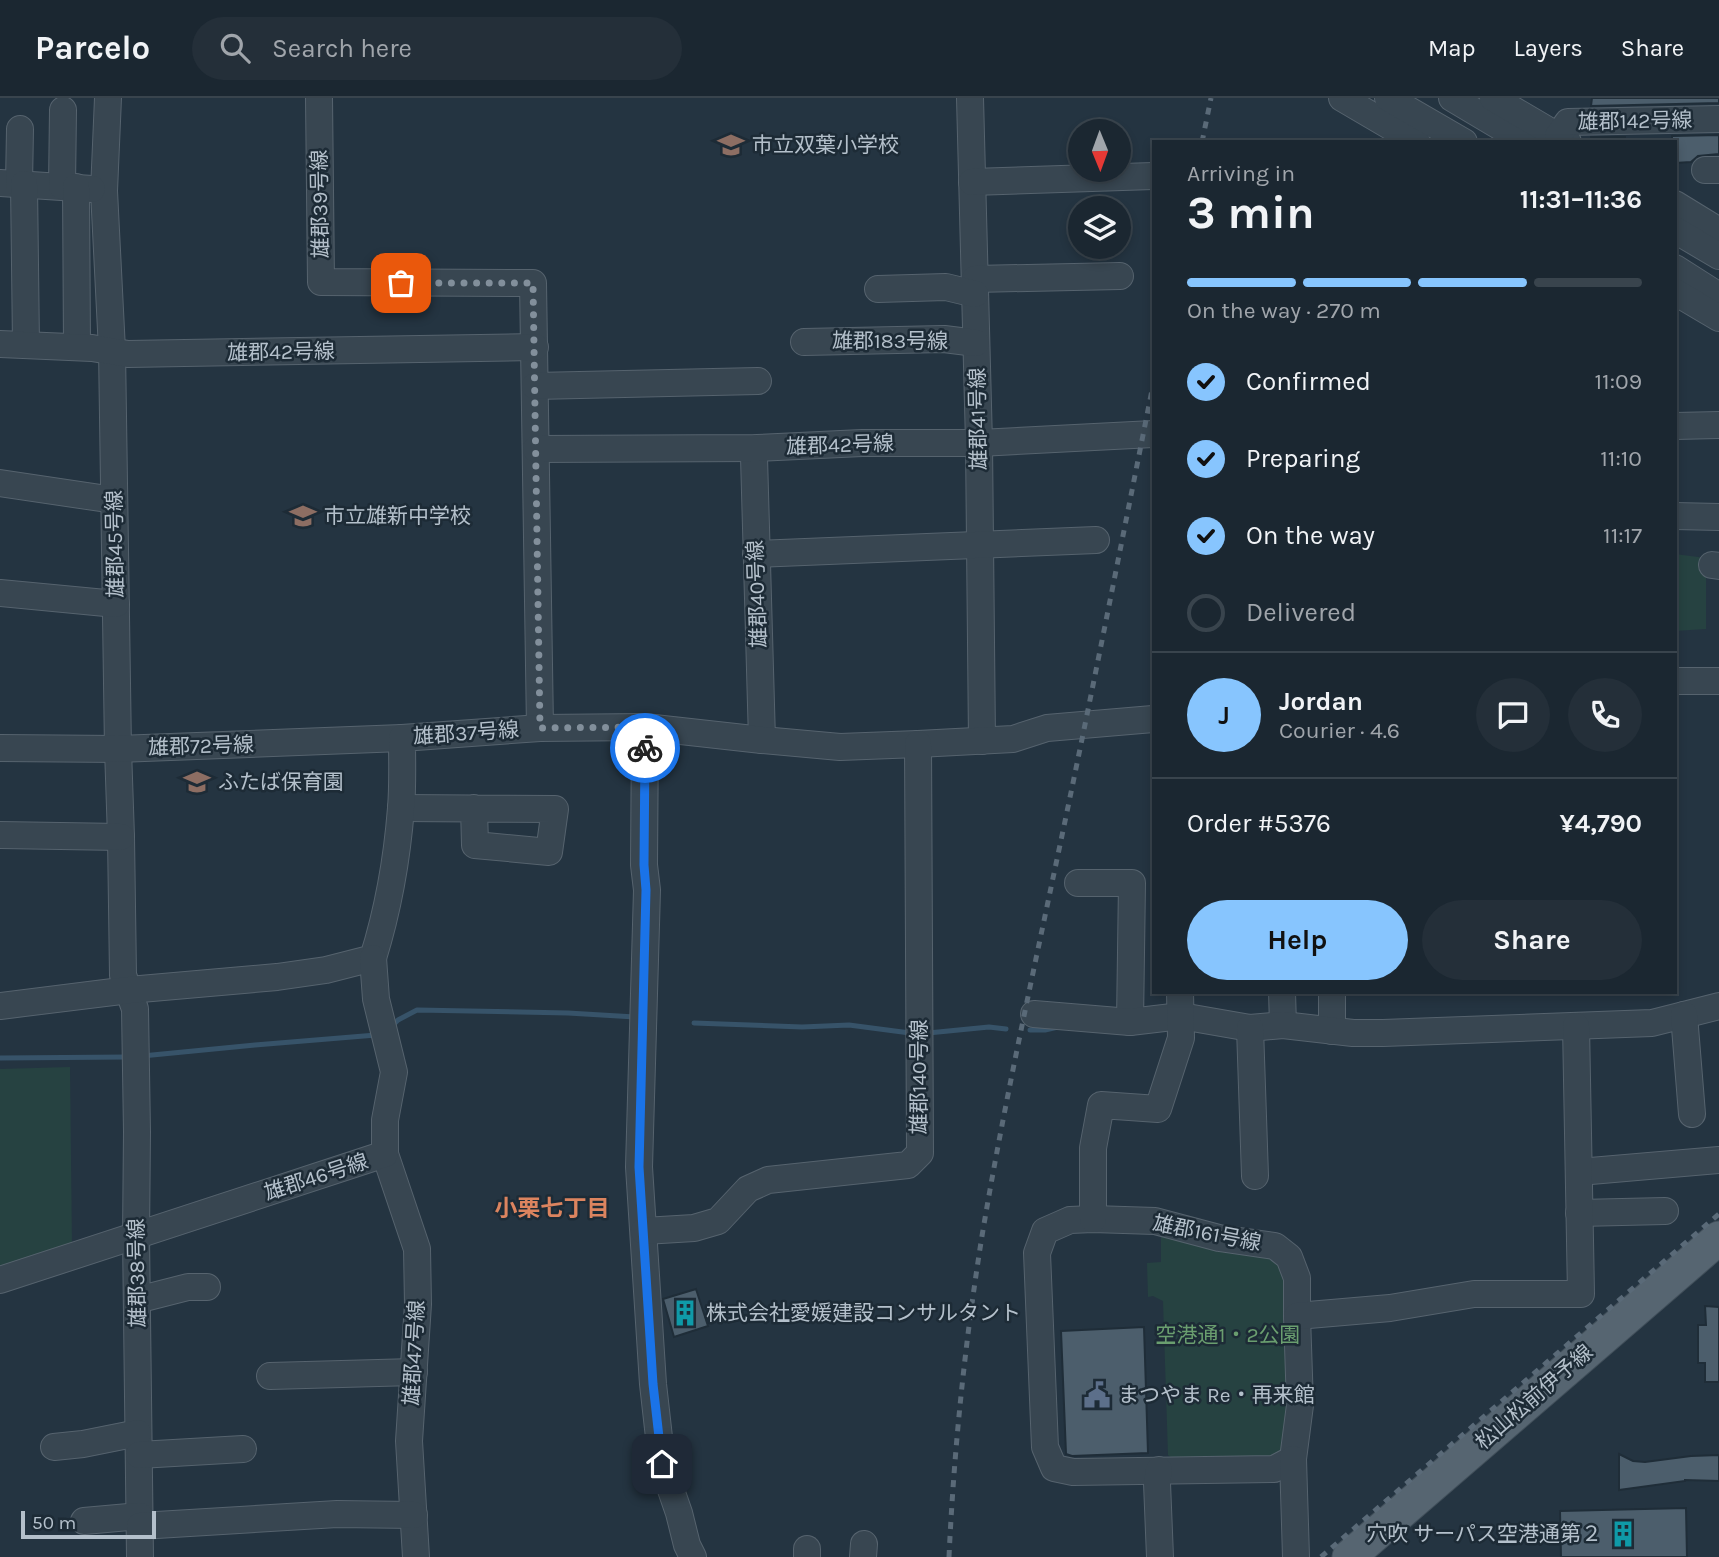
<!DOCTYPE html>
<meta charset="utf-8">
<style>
:root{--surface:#1b2731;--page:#242f39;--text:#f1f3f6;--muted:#a0a5ab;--line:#39444d;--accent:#87c5fe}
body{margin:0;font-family:Karla,"Noto Sans JP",sans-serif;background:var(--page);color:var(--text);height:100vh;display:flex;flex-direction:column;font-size:26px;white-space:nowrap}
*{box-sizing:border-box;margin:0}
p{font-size:23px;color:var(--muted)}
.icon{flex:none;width:38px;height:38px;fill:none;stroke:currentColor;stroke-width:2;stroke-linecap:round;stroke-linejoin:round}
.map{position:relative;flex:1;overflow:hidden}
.drawer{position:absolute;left:1152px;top:42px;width:525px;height:854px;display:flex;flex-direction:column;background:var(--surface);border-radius:0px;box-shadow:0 4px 10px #0003,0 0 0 2px var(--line)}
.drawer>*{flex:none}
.needle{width:46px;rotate:179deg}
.tools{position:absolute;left:1068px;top:21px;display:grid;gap:14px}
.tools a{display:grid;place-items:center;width:63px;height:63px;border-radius:50%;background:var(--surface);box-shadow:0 4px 10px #0003,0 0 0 2px var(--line);font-size:35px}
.scale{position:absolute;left:21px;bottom:18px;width:135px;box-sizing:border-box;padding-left:7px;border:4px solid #b4c0cb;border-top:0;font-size:19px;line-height:24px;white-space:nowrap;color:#b4c0cb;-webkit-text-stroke:5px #1d2b36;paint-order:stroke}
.pin{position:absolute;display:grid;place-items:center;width:60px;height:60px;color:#fff;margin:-30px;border-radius:14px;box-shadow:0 4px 10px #0006}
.courier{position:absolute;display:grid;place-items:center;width:70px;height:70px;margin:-35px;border:5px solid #1a73e8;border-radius:50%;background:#fff;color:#222;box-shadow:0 2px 9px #0007}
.head em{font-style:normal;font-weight:700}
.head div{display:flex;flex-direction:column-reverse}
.head{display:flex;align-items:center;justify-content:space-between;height:119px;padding:0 35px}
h1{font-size:46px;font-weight:700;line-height:52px}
.bar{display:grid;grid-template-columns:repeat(4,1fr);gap:10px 7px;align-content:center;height:84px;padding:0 35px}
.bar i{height:9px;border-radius:5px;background:var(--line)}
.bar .current{background:var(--accent)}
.bar p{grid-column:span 4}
.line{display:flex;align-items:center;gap:18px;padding:0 35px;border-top:2px solid var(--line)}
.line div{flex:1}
.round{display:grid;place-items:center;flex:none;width:74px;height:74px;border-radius:37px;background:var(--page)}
ol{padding:0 35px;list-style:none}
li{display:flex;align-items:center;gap:21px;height:77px}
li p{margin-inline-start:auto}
li .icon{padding:7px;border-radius:50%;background:var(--accent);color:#111;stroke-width:4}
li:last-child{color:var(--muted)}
li i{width:38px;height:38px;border:4px solid var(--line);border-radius:50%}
.cta{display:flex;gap:14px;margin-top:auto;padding:14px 35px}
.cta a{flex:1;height:80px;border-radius:42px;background:var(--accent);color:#111;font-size:28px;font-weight:700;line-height:80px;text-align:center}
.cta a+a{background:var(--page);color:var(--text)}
header{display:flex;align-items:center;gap:42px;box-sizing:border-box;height:98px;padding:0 35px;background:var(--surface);border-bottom:2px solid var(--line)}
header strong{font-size:33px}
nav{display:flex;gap:38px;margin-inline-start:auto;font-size:24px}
.search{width:490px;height:63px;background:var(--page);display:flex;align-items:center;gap:18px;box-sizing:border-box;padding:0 24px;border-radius:38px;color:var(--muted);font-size:26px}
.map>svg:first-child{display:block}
</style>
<header>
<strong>Parcelo</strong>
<div class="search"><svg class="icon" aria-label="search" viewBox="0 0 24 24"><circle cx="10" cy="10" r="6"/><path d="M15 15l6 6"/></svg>Search here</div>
<nav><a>Map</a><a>Layers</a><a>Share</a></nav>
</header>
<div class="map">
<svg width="1719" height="1459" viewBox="0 0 1719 1459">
<rect width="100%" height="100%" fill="#243441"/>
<g fill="#264241">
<polygon points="1675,456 1706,460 1706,531 1675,533"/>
<polygon points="70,969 72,1150 0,1173 0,971"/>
<polygon points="1161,1130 1273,1155 1286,1166 1287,1347 1277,1360 1176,1364 1168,1357 1163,1203 1153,1198 1148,1199 1147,1165 1161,1164"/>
</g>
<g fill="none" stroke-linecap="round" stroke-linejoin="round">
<g stroke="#375369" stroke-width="5">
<polyline points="694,925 802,929 849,927 910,935"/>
<polyline points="392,928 398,922 417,912 568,915 635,919"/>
<polyline points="1030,932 1045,932 1058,929"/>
<polyline points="928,935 989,929 1006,931"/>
<polyline points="142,958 255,947 376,937"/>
<polyline points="0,960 127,959"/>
</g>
</g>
<g fill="#4c5e6c" stroke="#1f2d38" stroke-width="2">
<polygon points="1592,0 1719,0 1719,5 1591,8"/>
<polygon points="1719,37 1719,56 1698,58 1691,64 1675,65 1675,44 1672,44 1672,38"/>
<polygon points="1591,39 1625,39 1625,44 1591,42"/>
<polygon points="696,1191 708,1228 674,1239 663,1201"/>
<polygon points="1705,1208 1719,1209 1719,1284 1705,1284 1705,1265 1698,1265 1698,1227 1706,1227"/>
<polygon points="1144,1229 1148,1355 1072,1358 1066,1356 1061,1233"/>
<polygon points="1619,1356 1633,1363 1645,1364 1691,1358 1719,1357 1719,1383 1685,1382 1685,1383 1619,1392"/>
<polygon points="1686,1410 1687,1459 1561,1459 1560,1413"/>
</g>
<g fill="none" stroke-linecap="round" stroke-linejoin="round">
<g stroke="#56636e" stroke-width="28">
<g id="minor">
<polyline points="108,0 104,93 112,252 118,651 121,739 123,877 135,911 137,1034 136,1138 140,1459"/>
<polyline points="319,0 321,184 533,185 540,630"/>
<polyline points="970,0 979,345 982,643"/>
<polyline points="1342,0 1417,44"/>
<polyline points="1388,0 1464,44"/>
<polyline points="1452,0 1526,44"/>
<polyline points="1493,0 1568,44"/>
<polyline points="1558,38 1568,24 1719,21"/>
<polyline points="1705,72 1719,72"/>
<polyline points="972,84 1153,78"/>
<polyline points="0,85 92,91"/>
<polyline points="19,86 20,31"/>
<polyline points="24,86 26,247"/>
<polyline points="62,88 63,12"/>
<polyline points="76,89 77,249"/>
<polyline points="1675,106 1719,133"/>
<polyline points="1675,132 1719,158"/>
<polyline points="1675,170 1719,198"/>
<polyline points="975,181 1120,178"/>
<polyline points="878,191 946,189 975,196"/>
<polyline points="1675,194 1719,220"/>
<polyline points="804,244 944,241 976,245"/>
<polyline points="0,246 92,250 128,256 535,249"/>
<polyline points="535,288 758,283"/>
<polyline points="1675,328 1719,327"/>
<polyline points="757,350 754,359 762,642"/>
<polyline points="536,351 757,350 862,345 979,345 1153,336"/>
<polyline points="0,385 114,402"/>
<polyline points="1675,418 1719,419"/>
<polyline points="756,456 1096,442"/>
<polyline points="1712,467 1719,468"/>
<polyline points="0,495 116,506"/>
<polyline points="1675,583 1719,583"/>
<polyline points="645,629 644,767 647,792 639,1069 653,1286 662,1366 679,1415 687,1447 693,1459"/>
<polyline points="0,650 118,651 402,640"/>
<polyline points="401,710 555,711 549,754 475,747 474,710"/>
<polyline points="0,737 121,739"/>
<polyline points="1078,785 1132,785 1130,924"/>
<polyline points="1282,894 1283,927"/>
<polyline points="1332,894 1332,933"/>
<path d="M0 908 129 892 277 879 326 872 373 860C388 812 397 761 401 710 403 687 402 663 402 640L540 630 645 629 762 642 840 649 918 646 1013 641 1047 630 1153 621"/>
<polyline points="1034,916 1130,924 1181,918 1250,930 1283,927 1353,935 1383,935 1652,925 1719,908"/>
<polyline points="1684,917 1692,1016"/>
<polyline points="1250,930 1255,1078"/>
<polyline points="385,1056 417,1151 418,1206 409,1343 416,1459"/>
<polyline points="1579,1074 1719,1062"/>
<polyline points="1579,1115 1665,1113"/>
<polygon points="1093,1121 1155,1123 1219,1140 1275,1148 1289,1159 1297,1180 1297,1218 1300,1307 1293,1361 1274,1371 1073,1374 1054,1370 1045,1349 1037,1155 1045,1133 1070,1122"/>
<polyline points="1093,1121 1093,1050 1101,1007 1158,1011 1181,940 1180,894"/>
<polyline points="644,1133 694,1130 718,1123 748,1091 768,1082 908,1067 920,1055 918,646"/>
<polyline points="0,1182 385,1056 385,1022 394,974 376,901 373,860"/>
<polyline points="137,1202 188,1189 207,1189"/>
<polyline points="1297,1218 1390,1210 1474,1196 1581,1196 1576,928"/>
<polyline points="270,1278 414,1274"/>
<polyline points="54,1349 83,1346 138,1335"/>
<polyline points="139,1357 243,1351"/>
<polyline points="1293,1361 1296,1459"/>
<polyline points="1159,1372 1157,1385 1160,1459"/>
<polyline points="84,1423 140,1418"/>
<polyline points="140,1428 337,1416 414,1417"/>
<polyline points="807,1451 807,1459"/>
<polyline points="863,1459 864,1446"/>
</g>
</g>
<g stroke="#414f5a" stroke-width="35">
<polyline id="major" points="1349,1459 1719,1140"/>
</g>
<use href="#minor" stroke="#384651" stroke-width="26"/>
<use href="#major" stroke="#566571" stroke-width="33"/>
<g stroke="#5a6a78" stroke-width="5" stroke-dasharray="7 7" stroke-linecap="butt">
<polyline points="1202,44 1211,0"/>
<path d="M949 1459C954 1351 965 1244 982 1138 1002 1018 1028 899 1053 780 1088 616 1120 452 1153 287"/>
<polyline points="1321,1459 1719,1116"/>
</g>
</g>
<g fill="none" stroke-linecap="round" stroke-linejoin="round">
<polyline stroke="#828f9b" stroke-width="7" stroke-dasharray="0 12.6" points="401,185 533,185 540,630 645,629 645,650"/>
<polyline stroke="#1a73e8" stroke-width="9" points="645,650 644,767 646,792 639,1069 653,1286 662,1366"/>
</g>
<defs>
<g id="school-bare" transform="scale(2.1)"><path d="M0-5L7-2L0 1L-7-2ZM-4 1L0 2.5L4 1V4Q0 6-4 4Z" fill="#8d6e63" stroke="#1d2b36" stroke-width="2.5" paint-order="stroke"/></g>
<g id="building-bare" transform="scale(2.1)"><path d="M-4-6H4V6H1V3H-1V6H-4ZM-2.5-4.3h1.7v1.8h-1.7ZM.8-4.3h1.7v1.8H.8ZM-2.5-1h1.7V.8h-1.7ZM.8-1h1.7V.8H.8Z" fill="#0f9aa8" stroke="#1d2b36" stroke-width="2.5" paint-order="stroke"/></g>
<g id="civic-bare" transform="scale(2.1)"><path d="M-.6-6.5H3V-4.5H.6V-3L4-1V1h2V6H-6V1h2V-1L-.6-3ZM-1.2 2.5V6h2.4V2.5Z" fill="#5c6f8a" stroke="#1d2b36" stroke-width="2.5" paint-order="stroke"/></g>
</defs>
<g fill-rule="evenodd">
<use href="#school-bare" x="731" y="47"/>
<use href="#school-bare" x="303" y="418"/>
<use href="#school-bare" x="197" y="684"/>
<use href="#building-bare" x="685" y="1215"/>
<use href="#civic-bare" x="1097" y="1297"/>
<use href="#building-bare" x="1623" y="1436"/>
</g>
<g text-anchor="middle" stroke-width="5" stroke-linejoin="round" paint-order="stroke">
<g font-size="21" fill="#b4c0cb" stroke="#1d2b36">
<text transform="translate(1635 23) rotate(-1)" y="7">雄郡142号線</text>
<text transform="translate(320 106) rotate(-91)" y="7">雄郡39号線</text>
<text x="890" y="250">雄郡183号線</text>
<text transform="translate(281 254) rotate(-1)" y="7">雄郡42号線</text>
<text transform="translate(978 321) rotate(-91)" y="7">雄郡41号線</text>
<text transform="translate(840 347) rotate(-2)" y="7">雄郡42号線</text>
<text transform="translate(115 446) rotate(-91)" y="7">雄郡45号線</text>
<text transform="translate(757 496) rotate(-92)" y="7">雄郡40号線</text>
<text transform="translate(466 635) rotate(-4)" y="7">雄郡37号線</text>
<text transform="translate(201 648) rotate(-2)" y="7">雄郡72号線</text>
<text transform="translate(919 979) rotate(-90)" y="7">雄郡140号線</text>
<text transform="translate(316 1079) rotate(-18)" y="7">雄郡46号線</text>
<text transform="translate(1207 1135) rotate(11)" y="7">雄郡161号線</text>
<text transform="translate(137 1175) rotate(-91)" y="7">雄郡38号線</text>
<text transform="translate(414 1255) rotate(-87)" y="7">雄郡47号線</text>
<text transform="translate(1534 1299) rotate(-41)" y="7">松山松前伊予線</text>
</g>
<g font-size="21" fill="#b4c0cb" stroke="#1d2b36" text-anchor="start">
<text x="752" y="54">市立双葉小学校</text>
<text x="324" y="425">市立雄新中学校</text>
<text x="218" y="691">ふたば保育園</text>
<text x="706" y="1222">株式会社愛媛建設コンサルタント</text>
<text x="1118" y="1304">まつやま Re・再来館</text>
<text x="1602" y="1443" text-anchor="end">穴吹 サーパス空港通第２</text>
</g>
<g font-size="21" fill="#6a9e6f" stroke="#1d2b36">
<text x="1228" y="1244">空港通1・2公園</text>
</g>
<g font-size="23" font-weight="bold" fill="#dc845f" stroke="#1d2b36">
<text x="552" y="1118">小栗七丁目</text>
</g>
</g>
</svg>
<div class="tools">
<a><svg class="needle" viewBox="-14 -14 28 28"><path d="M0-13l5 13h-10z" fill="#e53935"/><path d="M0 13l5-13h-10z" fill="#a0a5ab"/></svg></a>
<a><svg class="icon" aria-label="layers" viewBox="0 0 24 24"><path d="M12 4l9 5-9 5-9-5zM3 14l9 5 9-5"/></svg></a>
</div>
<div class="scale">50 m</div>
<div class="pin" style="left:401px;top:185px;background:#ea580c"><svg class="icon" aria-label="bag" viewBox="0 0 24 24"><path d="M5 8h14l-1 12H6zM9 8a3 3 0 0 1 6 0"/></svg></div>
<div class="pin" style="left:662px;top:1366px;background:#1f2937"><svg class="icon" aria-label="home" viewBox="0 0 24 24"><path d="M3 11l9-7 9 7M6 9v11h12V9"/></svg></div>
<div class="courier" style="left:645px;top:650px"><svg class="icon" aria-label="bike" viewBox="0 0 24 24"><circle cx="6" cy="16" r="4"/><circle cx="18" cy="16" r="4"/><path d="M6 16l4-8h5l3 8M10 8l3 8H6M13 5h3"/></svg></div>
<section class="drawer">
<div class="head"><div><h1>3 min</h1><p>Arriving in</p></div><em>11:31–11:36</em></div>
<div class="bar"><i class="current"></i><i class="current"></i><i class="current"></i><i></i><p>On the way · 270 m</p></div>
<ol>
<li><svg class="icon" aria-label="check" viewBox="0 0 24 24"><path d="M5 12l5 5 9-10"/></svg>Confirmed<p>11:09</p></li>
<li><svg class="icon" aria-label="check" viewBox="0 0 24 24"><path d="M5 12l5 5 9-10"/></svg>Preparing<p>11:10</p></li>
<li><svg class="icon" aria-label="check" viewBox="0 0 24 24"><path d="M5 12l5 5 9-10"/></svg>On the way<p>11:17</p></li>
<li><i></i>Delivered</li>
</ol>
<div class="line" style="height:126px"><b class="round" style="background:var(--accent);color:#111">J</b><div><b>Jordan</b><p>Courier · 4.6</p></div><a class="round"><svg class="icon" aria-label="chat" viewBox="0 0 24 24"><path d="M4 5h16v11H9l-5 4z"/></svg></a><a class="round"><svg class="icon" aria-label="phone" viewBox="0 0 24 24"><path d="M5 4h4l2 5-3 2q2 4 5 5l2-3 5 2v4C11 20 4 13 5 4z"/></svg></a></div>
<div class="line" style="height:91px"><div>Order #5376</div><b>¥4,790</b></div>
<div class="cta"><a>Help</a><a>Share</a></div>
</section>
</div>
